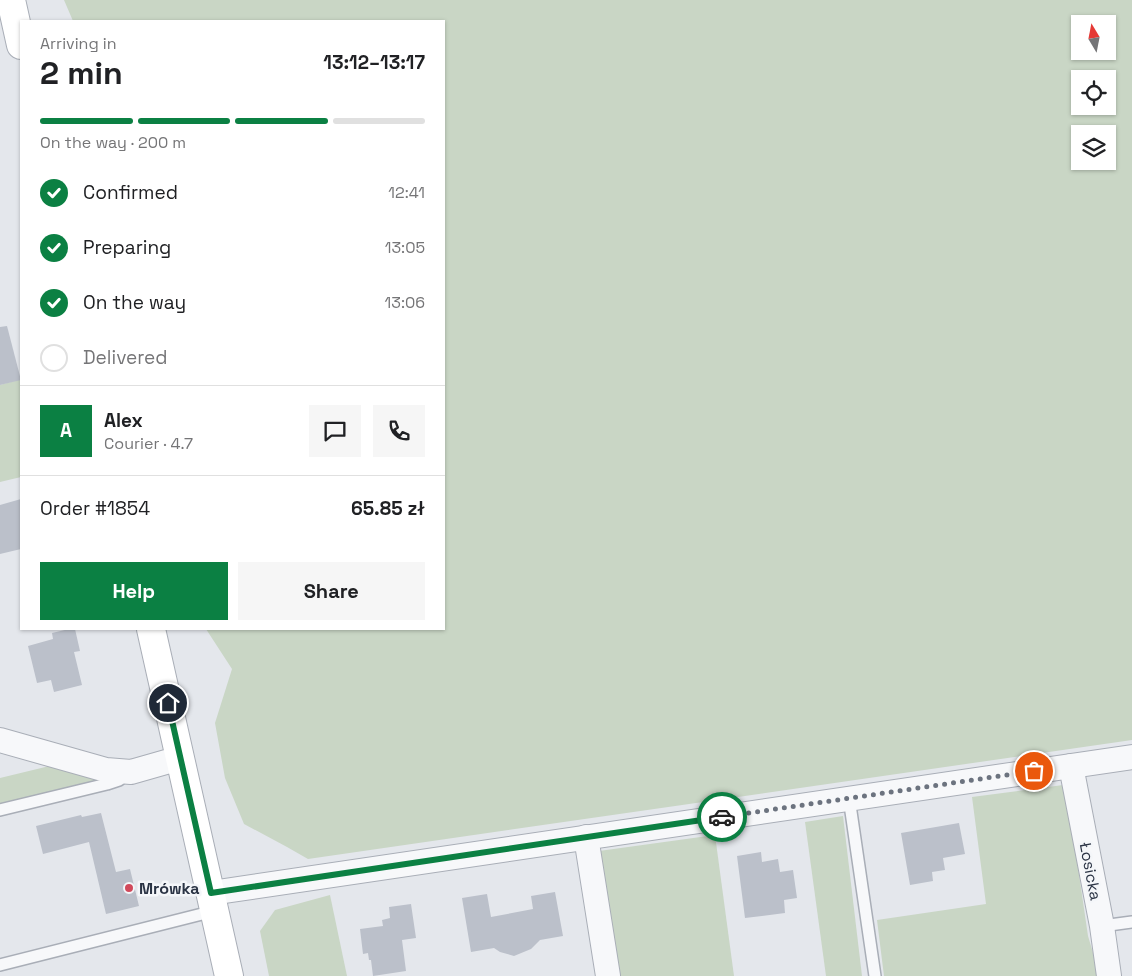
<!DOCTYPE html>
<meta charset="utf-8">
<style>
:root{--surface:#fff;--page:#f6f6f6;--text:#202124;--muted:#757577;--line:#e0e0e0;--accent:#0b8043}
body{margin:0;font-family:"Space Grotesk",sans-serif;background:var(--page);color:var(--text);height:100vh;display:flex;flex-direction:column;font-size:19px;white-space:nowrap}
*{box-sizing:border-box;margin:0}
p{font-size:16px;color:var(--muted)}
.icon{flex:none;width:28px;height:28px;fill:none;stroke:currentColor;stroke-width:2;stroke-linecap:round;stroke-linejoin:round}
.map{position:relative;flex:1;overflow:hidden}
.panel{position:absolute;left:20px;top:20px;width:425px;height:610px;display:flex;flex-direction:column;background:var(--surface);border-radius:0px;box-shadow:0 1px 4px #0004}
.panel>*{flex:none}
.needle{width:32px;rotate:350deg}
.tools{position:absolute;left:1071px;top:15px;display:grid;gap:10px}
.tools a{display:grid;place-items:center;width:45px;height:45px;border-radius:0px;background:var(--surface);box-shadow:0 1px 4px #0004;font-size:25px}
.pin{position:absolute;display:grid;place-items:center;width:42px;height:42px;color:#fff;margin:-21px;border:2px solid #fff;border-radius:50%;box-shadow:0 1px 5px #0007}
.courier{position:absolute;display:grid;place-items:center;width:50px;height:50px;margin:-25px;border:4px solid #0b8043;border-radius:50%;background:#fff;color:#222;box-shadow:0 1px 6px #0007}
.head em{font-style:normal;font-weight:700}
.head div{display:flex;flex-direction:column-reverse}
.head{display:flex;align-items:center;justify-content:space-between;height:85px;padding:0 20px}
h1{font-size:32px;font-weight:700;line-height:38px}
.bar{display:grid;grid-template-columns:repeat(4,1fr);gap:8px 5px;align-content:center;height:60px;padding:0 20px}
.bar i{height:6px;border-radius:4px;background:var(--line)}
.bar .selected{background:var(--accent)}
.bar p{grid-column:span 4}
.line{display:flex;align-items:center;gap:12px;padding:0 20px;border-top:1px solid var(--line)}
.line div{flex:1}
.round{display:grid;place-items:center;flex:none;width:52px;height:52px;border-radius:0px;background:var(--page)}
ol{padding:0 20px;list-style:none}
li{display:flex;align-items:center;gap:15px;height:55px}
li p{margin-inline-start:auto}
li .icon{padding:5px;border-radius:50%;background:var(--accent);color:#fff;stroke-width:4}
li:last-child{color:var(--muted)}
li i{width:28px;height:28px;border:2px solid var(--line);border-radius:50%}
.button{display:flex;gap:10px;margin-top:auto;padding:10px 20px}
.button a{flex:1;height:58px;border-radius:0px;background:var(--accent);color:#fff;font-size:20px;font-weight:700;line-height:58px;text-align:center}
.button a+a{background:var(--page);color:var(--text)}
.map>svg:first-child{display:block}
</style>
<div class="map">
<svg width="1132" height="976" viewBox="0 0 1132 976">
<rect width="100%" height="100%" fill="#e4e7ec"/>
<g fill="#c9d6c5" fill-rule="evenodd">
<path d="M64 0H1132V740L308 859 287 847 244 824 225 778 215 723 232 669 206 629H444V21H73ZM1080 24H1108V51H1080ZM1080 79H1108V106H1080ZM1080 134H1108V161H1080Z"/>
<polygon points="21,379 21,477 0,482 0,385"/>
<polygon points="66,762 106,779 0,804 0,778"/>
<polygon points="1063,785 1069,806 1088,936 1100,976 884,976 877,920 986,904 972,797"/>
<polygon points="843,816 862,976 826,976 805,822"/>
<polygon points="715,835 734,976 617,976 599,851"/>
<polygon points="330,895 347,976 269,976 260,931 275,910"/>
</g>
<g fill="#bbc0ca">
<polygon points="7,326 21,380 0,385 0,327"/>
<polygon points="21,499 21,549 0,554 0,505"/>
<polygon points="69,629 75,629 80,651 74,652 82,685 54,692 51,680 37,683 28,646 53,639 52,633"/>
<polygon points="101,813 116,872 130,869 139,906 106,914 89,842 43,854 36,826 81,815 82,817"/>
<polygon points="959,823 965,854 943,858 945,870 932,872 933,881 910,885 901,833"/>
<polygon points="761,852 762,862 778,859 780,872 793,870 797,898 784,900 785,913 745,918 737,856"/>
<polygon points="555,892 563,936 540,940 531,949 514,956 500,952 494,948 471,952 462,898 487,894 491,917 533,909 531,896"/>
<polygon points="411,904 416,938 402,940 406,971 373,976 371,960 369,960 368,953 363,954 360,929 383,926 382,920 390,918 389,907"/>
</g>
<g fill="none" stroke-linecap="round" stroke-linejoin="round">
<g stroke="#a9aeb7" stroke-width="14">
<g id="lane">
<polyline points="849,798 875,976"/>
<polyline points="0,810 107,784 119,780 125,775"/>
<polyline points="1102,926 1132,922"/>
<polyline points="0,965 214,911"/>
</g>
</g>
<g stroke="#a9aeb7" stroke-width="26">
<g id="street">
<polyline points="0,740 106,770 131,772 180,758"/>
<polyline points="1071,766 1102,926 1109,976"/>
<polyline points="586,837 608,976"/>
<polyline points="211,893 1132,757"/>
</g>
</g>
<g stroke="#a9aeb7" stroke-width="30">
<g id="secondary">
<polyline points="11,0 21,45"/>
<polyline points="151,629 229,976"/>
</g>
</g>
<use href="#lane" stroke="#f7f8fa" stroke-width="11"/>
<use href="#street" stroke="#f7f8fa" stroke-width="24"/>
<use href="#secondary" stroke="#fff" stroke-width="28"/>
</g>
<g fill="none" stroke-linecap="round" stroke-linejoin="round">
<polyline stroke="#6c737f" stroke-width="5" stroke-dasharray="0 9" points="722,817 1034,771"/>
<polyline stroke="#0b8043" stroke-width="6" points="168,703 211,893 722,817"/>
</g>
<circle fill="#d1495b" stroke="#f4f6f9" stroke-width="2" cx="129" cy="888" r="5"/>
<g text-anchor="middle" stroke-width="5" stroke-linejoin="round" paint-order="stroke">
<g font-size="16" fill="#2b3445" stroke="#f4f6f9">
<text transform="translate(1091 871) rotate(79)" y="6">Łosicka</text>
</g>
<g font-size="16" font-weight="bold" fill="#2b3445" stroke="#f4f6f9" text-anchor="start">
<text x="139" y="894">Mrówka</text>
</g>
</g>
</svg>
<div class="tools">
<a><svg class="needle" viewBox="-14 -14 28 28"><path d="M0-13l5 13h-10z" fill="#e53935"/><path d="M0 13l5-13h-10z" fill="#757577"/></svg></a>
<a><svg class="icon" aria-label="locate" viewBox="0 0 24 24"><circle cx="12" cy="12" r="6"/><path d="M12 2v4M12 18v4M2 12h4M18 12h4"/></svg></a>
<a><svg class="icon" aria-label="layers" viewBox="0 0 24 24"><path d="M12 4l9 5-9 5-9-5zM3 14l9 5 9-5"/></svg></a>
</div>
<div class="pin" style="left:1034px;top:771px;background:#ea580c"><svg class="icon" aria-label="bag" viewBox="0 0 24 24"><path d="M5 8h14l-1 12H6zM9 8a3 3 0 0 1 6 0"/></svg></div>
<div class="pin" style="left:168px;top:703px;background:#1f2937"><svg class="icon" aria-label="home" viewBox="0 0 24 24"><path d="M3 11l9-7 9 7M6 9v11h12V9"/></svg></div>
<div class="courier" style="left:722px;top:817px"><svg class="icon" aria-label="car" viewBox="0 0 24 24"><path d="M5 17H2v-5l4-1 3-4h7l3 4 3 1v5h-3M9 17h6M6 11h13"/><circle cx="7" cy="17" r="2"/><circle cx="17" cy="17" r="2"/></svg></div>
<section class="panel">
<div class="head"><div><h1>2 min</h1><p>Arriving in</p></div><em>13:12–13:17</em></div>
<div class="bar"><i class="selected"></i><i class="selected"></i><i class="selected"></i><i></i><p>On the way · 200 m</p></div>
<ol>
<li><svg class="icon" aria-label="check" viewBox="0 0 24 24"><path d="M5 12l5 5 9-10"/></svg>Confirmed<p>12:41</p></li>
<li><svg class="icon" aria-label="check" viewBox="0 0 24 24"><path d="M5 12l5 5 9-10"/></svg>Preparing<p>13:05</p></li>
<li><svg class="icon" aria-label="check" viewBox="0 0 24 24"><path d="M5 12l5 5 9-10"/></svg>On the way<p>13:06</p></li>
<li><i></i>Delivered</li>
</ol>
<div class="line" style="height:90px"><b class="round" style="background:var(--accent);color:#fff">A</b><div><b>Alex</b><p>Courier · 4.7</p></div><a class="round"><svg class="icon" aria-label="chat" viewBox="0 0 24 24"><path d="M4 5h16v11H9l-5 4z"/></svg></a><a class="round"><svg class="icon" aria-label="phone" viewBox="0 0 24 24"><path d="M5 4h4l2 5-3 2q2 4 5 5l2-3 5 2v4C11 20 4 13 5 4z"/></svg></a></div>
<div class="line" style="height:65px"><div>Order #1854</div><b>65.85 zł</b></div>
<div class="button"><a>Help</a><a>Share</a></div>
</section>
</div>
